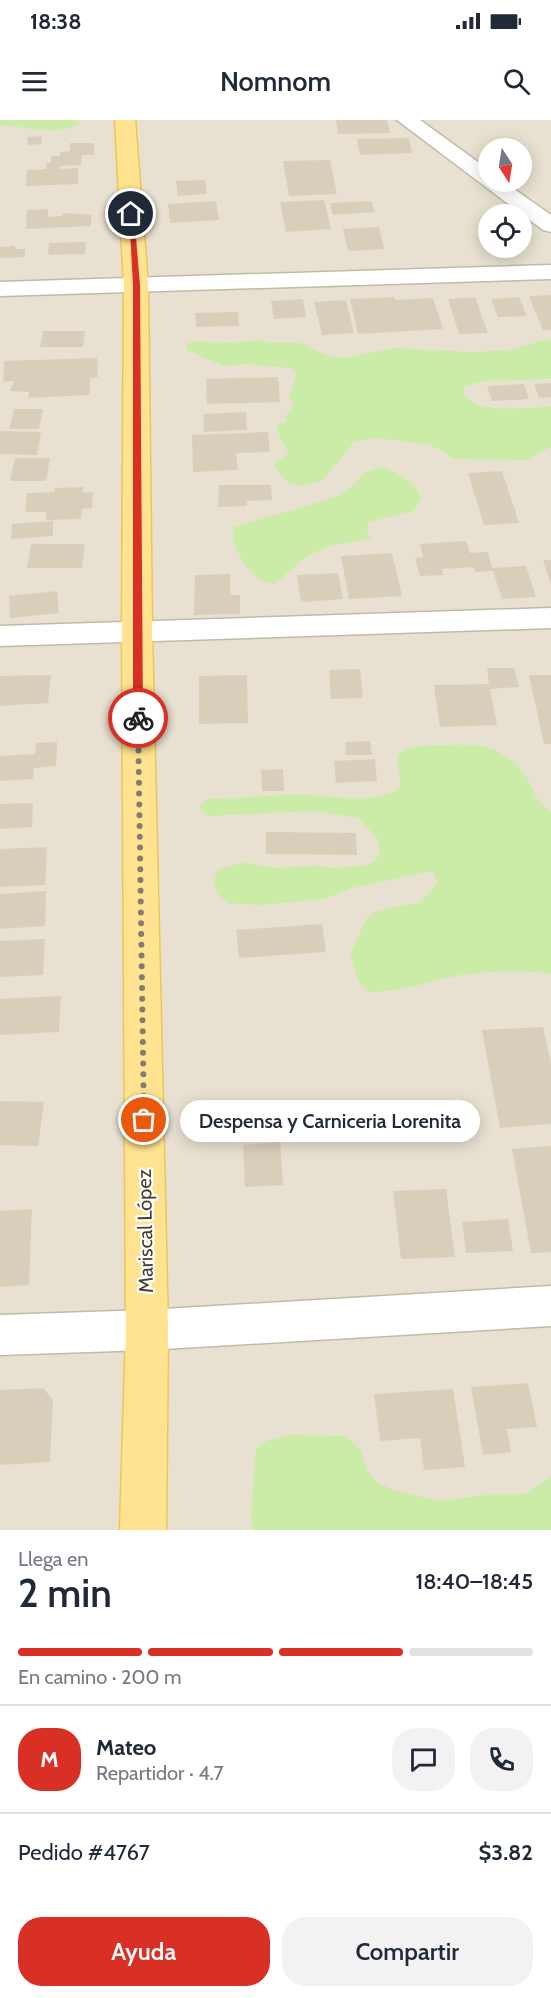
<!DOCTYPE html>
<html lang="es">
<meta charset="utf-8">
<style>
:root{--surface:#fff;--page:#f2f2f3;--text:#1f2937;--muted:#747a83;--line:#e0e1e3;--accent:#d93025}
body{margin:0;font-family:Cabin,sans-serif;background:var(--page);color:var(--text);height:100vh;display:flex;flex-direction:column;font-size:22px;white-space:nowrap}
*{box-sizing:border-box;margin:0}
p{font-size:20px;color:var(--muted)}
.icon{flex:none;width:33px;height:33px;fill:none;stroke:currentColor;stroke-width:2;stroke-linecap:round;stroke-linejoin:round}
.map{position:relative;height:1410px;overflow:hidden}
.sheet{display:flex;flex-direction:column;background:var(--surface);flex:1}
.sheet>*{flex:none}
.needle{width:39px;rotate:168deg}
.tools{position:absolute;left:478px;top:18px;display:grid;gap:12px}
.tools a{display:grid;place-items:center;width:54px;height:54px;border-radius:50%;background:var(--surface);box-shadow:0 3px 15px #0003;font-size:30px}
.pin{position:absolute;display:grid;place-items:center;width:51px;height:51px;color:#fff;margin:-26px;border:3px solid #fff;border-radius:50%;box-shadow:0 2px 6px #0007}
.courier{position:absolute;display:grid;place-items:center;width:60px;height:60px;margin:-30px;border:4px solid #d93025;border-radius:50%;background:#fff;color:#222;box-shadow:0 2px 8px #0007}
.bubble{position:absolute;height:42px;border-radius:21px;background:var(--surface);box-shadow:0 3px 15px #0003;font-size:20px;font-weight:600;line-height:42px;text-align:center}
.summary em{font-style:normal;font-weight:600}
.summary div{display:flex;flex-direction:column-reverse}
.summary{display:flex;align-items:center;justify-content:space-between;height:102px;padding:0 18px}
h1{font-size:39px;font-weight:600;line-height:45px}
.bar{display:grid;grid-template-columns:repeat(4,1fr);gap:9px 6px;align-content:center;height:72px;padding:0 18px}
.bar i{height:8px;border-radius:4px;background:var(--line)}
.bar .on{background:var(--accent)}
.bar p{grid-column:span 4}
.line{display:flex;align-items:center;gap:15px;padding:0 18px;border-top:2px solid var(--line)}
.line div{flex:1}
.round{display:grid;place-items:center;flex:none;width:63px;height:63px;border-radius:24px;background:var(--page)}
.action{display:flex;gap:12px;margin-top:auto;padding:12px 18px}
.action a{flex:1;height:69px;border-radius:24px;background:var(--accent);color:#fff;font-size:24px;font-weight:600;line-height:69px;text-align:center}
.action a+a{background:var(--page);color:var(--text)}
.status{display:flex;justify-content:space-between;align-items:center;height:42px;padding:0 30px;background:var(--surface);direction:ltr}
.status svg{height:16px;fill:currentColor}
header{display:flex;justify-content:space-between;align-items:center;height:78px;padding:0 18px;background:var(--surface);font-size:27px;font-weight:600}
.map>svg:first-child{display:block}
</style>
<div class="status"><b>18:38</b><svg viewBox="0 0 49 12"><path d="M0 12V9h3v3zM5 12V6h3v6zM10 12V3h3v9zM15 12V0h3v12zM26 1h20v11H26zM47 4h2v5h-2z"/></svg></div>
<header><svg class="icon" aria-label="menu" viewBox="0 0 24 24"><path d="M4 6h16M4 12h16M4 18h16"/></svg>Nomnom<svg class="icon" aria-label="search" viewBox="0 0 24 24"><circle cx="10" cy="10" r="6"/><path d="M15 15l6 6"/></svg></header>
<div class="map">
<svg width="551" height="1410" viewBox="0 0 551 1410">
<rect width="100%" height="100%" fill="#f3efe3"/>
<path fill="#e8e1d1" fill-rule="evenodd" d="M0 0H551V1410H0ZM489 28H522V62H489ZM489 94H522V128H489Z"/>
<g fill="#cbeca7">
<path d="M0 0H75L82 1C61 19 26 6 0 5Z"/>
<path d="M551 219V259L484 261 465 266 463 272C476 297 528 286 551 287V327L527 340 453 339 437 328 425 324 377 318 354 322 323 360 312 364 300 366 288 362 276 349 274 342 284 338 289 332 280 318 276 304 287 302 285 296 292 289 293 283 289 277 297 254 291 248 246 244 223 246 187 230 186 224 196 221 228 223 260 220 270 223H301L325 235 345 238 395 228 470 232 513 230 539 221Z"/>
<path d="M384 347 413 363 421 377 414 391 368 402 367 410 371 419C350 422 324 425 306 438 294 446 286 457 272 464 267 462 262 461 258 458 245 449 230 423 233 407L336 377C357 368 358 349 384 347Z"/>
<path d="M432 625C472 625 498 619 525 655 536 671 532 678 551 693V854C525 850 477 851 452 857 424 863 398 872 369 872L358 861 350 835 366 799 377 791 420 782 438 763 432 751 352 768 324 779 261 785 229 783 217 774 214 761 217 750 243 742 273 748 315 746 332 748 363 746 376 740 380 729 377 718 358 698 314 691 207 696 198 687 208 679C240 679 273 674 305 675 335 676 373 685 400 668 403 649 390 646 404 628Z"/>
<polygon points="291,1315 344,1316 353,1322 361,1330 367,1350 374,1360 393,1370 439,1381 493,1374 525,1374 551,1357 551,1410 253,1410 251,1396 256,1328 268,1320"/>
</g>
<g fill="#d9ceba">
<polygon points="336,0 387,0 390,13 338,14"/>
<polygon points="41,16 42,24 28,25 27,17"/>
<polygon points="409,18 412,33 360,35 357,19"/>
<polygon points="70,23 94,23 94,35 82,35 81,45 60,46 59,49 78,48 78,64 26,66 27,50 46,49 46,43 51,43 51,36 60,36 60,32 70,31"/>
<polygon points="330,40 337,74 289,76 283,41"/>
<polygon points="205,60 207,74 178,76 176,61"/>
<polygon points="324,80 331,109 286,112 280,82"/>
<polygon points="216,81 219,100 170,103 168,84"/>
<polygon points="371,81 375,92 333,95 330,83"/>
<polygon points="48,89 48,97 62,96 63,93 91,95 91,106 26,109 27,90"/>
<polygon points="379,107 384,129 348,131 343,109"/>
<polygon points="86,122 85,134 48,135 49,123"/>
<polygon points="15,126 15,129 25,129 25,137 0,138 0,127"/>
<polygon points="551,175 551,210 543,210 529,176"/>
<polygon points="394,177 395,180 433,178 443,209 358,214 350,179"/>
<polygon points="475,177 488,213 459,214 448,179"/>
<polygon points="519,177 527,196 498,197 491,179"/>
<polygon points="303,179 306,197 274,199 271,181"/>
<polygon points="346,180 354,213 322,215 314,182"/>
<polygon points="238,192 239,206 196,207 195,193"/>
<polygon points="43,211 85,211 83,227 40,227"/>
<polygon points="97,238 98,257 90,258 90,275 28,278 29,272 10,271 14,261 3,262 4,241"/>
<polygon points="278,257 280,282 207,284 206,259"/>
<polygon points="551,263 551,277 539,278 534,264"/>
<polygon points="524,264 529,279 492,281 487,266"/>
<polygon points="14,289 43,289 39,309 9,309"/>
<polygon points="246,292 247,310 204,312 203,294"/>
<polygon points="0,311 41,312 37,335 0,334"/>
<polygon points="268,312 270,332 236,333 238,350 193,352 192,315"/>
<polygon points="15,338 50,338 46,361 10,361"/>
<polygon points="502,351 519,403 484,405 468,353"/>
<polygon points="219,365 271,365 272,380 247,381 247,386 218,387"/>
<polygon points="83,367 83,373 93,372 92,388 82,389 81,399 46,400 46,392 25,392 27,373 54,372 55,368"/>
<polygon points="53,401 53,416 11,419 12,404"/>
<polygon points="466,421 470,433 488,432 492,448 526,446 536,477 502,479 493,451 475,452 473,447 442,449 443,455 420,456 415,438 423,437 420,424"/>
<polygon points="31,424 85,424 82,448 27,448"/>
<polygon points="392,433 402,476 349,479 341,436"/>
<polygon points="543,440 551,440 551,465"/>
<polygon points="338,453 343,479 301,482 297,455"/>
<polygon points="230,454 230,475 240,475 240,494 194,495 195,455"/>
<polygon points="57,471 59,493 10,498 9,476"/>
<polygon points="487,548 514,548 519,567 490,569 497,605 440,607 434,565 489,564"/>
<polygon points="360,549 363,578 331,579 329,550"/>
<polygon points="51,555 48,583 0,586 0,556"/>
<polygon points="247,555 248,603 199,604 199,556"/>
<polygon points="529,555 551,555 551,624 544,624"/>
<polygon points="370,621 372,635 346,635 345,622"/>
<polygon points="57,622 56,646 34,648 33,659 0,661 0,636 35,634 36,623"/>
<polygon points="375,639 377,661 336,663 334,641"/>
<polygon points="283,649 284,671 262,671 261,650"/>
<polygon points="33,683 32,707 0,709 0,684"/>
<polygon points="266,712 356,713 357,735 266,734"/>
<polygon points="47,727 45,765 0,767 0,729"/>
<polygon points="46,771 45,806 0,809 0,774"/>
<polygon points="322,804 326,832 239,838 236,810"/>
<polygon points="45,819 43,855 0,857 0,821"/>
<polygon points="61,876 59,912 0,915 0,879"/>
<polygon points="543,907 551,943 551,1004 500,1008 482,910"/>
<polygon points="0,981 44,982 38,1026 0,1025"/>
<polygon points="280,1022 283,1065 245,1067 243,1025"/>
<polygon points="551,1026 551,1132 531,1133 512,1029"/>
<polygon points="446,1069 455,1137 401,1139 393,1071"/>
<polygon points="32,1089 29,1165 0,1167 0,1091"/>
<polygon points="508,1099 513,1131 466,1133 462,1102"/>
<polygon points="528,1263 537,1307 507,1309 511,1332 483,1335 471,1267"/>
<polygon points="43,1268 53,1280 50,1342 0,1345 0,1270"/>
<polygon points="453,1269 465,1347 424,1350 420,1318 380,1321 374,1274"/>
</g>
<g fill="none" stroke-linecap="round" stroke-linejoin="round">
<g stroke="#c2baa8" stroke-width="3">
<g id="minor">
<polygon points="397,0 420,0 489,50 489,62 504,62 551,95 551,112 543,110"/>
<polygon points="551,145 551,159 0,176 0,162"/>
<polygon points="551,488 551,508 0,526 0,506"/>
<polygon points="551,1166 551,1206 147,1230 0,1235 0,1195 147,1190"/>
</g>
</g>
<g stroke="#eec656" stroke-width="3">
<polygon id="major" points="115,0 135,0 148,165 152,512 168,1210 166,1410 120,1410 126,1210 122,512 124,165"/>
</g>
<use href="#minor" fill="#fff" fill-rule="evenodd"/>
<use href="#major" fill="#ffe390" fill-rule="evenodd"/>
</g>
<polygon fill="#d93025" points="129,93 134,94 140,165 143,598 138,601 133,598 133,165"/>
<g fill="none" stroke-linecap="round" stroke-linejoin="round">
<polyline stroke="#837d71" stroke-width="6" stroke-dasharray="0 10.8" points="138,598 144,1000"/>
</g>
<g text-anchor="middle" stroke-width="4.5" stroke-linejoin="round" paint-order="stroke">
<g font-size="20" fill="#463f33" stroke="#fff">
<text transform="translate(145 1111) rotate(-91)" y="7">Mariscal López</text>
</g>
</g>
</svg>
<div class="tools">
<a><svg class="needle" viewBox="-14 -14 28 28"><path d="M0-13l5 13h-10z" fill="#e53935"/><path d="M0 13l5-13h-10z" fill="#747a83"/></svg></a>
<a><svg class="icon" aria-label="locate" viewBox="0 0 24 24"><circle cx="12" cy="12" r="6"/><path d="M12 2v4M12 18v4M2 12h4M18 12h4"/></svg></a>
</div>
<div class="pin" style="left:144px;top:1000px;background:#ea580c"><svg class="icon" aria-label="bag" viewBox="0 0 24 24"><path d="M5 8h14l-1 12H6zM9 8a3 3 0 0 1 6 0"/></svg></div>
<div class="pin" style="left:131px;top:94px;background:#1f2937"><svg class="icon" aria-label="home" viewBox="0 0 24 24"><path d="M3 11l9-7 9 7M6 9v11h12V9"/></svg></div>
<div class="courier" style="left:138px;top:598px"><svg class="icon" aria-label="bike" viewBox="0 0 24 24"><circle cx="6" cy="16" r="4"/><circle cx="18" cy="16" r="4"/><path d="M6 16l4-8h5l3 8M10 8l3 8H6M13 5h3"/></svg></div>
<div class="bubble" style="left:180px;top:980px;width:300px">Despensa y Carniceria Lorenita</div>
</div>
<section class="sheet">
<div class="summary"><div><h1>2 min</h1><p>Llega en</p></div><em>18:40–18:45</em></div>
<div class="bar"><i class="on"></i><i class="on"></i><i class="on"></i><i></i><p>En camino · 200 m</p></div>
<div class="line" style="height:108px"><b class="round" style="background:var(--accent);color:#fff">M</b><div><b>Mateo</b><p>Repartidor · 4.7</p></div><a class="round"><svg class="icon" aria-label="chat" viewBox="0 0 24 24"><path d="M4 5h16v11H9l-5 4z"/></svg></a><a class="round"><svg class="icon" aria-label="phone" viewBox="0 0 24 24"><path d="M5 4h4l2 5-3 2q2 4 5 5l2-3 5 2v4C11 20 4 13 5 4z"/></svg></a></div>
<div class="line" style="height:78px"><div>Pedido #4767</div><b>$3.82</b></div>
<div class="action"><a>Ayuda</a><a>Compartir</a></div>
</section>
